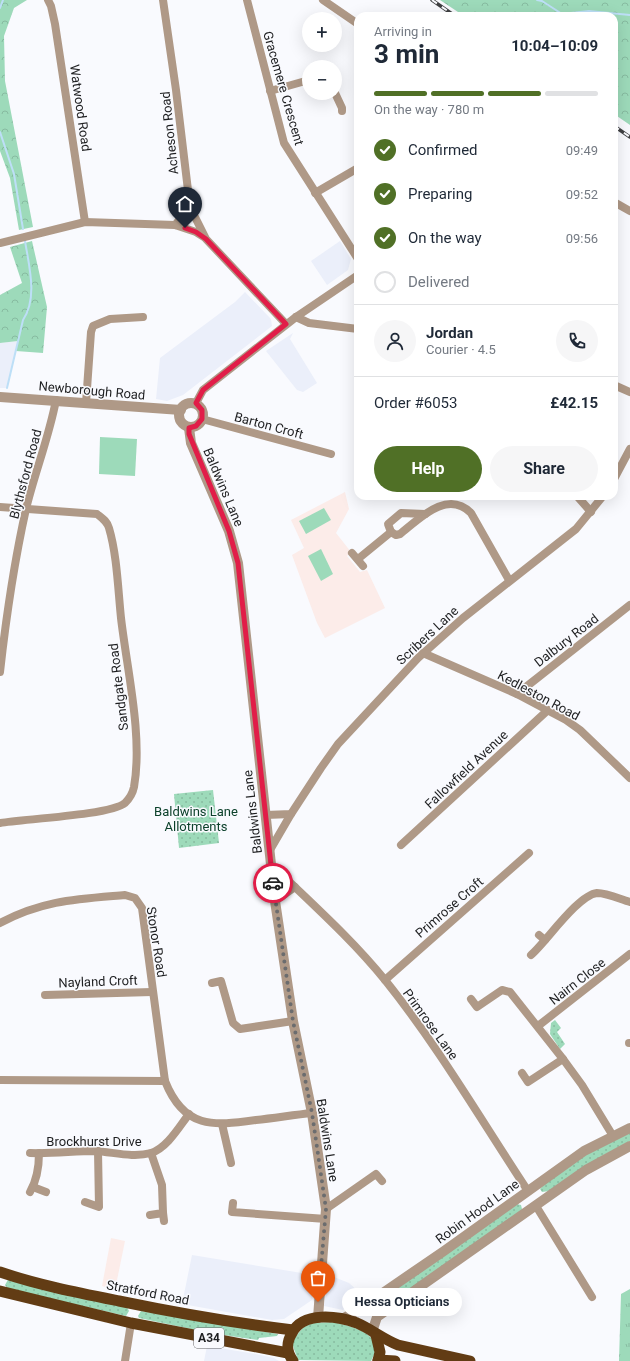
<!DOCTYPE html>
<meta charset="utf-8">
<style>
:root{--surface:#fff;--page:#f6f6f7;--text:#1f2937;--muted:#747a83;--line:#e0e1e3;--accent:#507026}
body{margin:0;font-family:Roboto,sans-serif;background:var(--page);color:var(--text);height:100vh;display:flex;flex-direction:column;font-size:15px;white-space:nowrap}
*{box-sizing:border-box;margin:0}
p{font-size:13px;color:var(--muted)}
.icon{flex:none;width:22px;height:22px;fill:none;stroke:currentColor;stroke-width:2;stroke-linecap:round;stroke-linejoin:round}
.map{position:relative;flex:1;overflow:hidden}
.side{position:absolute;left:354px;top:12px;width:264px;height:488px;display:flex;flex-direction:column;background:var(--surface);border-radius:12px;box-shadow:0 4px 16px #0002}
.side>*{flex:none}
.tools{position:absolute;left:302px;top:12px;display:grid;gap:8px}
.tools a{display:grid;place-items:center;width:40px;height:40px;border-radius:50%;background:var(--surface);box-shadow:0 4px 16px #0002;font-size:20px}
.pin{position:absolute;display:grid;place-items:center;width:34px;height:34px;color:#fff;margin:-41px -17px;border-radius:50% 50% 50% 0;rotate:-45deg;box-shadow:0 0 4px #0007}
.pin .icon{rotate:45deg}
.courier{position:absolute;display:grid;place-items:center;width:40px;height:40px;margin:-20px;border:3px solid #e11d48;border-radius:50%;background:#fff;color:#222;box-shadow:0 1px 5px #0007}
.bubble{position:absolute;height:28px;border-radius:14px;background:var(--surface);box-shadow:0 4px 16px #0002;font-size:13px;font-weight:700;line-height:28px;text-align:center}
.summary em{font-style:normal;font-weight:700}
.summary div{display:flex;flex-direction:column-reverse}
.summary{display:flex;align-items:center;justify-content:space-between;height:68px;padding:0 20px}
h1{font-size:26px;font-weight:700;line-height:30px}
.bar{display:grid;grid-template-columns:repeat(4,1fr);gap:6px 4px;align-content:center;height:48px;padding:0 20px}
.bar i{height:5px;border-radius:3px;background:var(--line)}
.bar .current{background:var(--accent)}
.bar p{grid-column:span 4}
.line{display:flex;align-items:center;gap:10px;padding:0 20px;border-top:1px solid var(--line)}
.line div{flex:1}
.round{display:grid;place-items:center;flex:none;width:42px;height:42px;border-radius:21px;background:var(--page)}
ol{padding:0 20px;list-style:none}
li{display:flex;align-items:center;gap:12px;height:44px}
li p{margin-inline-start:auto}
li .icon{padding:4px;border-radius:50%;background:var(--accent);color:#fff;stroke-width:4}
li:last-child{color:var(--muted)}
li i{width:22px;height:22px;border:2px solid var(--line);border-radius:50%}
.action{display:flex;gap:8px;margin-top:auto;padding:8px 20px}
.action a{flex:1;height:46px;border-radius:24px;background:var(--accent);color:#fff;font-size:16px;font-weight:700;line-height:46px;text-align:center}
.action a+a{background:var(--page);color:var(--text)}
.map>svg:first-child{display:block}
</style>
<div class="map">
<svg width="630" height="1361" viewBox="0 0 630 1361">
<defs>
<pattern id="grass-dots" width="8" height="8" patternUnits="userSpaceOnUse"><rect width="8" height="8" fill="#9ddaba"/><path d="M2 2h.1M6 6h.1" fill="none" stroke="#87bba0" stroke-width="1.8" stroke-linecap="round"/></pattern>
<pattern id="forest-crowns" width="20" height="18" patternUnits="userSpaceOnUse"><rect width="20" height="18" fill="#9ddaba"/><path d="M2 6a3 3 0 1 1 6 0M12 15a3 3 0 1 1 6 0" fill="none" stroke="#87bba0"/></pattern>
<pattern id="park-tufts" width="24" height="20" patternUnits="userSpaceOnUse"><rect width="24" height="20" fill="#9ddaba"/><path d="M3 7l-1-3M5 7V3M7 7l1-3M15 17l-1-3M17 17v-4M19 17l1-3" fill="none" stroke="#87bba0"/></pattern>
</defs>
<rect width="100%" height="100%" fill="#f9fafe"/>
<g fill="#ebeffa">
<polygon points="340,241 351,259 348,270 327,285 311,261"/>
<polygon points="245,292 271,319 272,326 183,395 167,401 156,399 160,358 235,302"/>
<polygon points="293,333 290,339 317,383 303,392 297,390 266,351"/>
<polygon points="18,341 7,388 0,388 0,343"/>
<polygon points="192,1255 314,1275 312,1300 284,1319 272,1320 182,1304"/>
<polygon points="329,1275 349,1283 359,1292 343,1310 324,1306"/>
<polygon points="207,1346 256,1354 274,1358 279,1361 204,1361"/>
</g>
<g fill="#fcece9">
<polygon points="345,492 349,509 336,533 351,552 347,556 360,572 367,570 385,608 325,638 317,623 292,555 304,548 291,520"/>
<polygon points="111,1238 125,1241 115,1290 102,1286"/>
</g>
<g fill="url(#grass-dots)">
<polygon points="213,790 219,843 179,848 174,794"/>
<polygon points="555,1020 561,1028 557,1032 565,1044 560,1049 550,1034 551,1023"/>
<path d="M630 1132V1141L602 1156 549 1191 542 1192 540 1189C563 1162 599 1148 630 1132Z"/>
<polygon points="517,1204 521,1205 522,1209 519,1213 375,1313 367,1309"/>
<polygon points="9,1278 127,1307 129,1311 126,1316 8,1289 5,1285"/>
<polygon points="141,1311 278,1334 277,1336 259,1338 258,1340 210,1333 139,1318 138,1316"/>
<path d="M334 1322C352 1327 388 1334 371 1361L298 1360 292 1343C305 1321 309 1323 334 1322Z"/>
</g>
<g fill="url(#forest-crowns)">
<polygon points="0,0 27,0 14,8 4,36 5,81 33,227 19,230 10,178 0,151"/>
<polygon points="440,0 630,0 630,125 614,114 614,16 464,16"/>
<polygon points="32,241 47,307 43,353 16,351 18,341 0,343 0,295 22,283 10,247"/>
</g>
<polygon fill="url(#park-tufts)" points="630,1289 630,1361 619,1361 621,1294"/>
<g fill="#9ddaba">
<polygon points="100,437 137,439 135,476 99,474"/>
<polygon points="324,508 331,520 306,534 299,521"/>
<polygon points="321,549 333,574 321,581 308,556"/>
</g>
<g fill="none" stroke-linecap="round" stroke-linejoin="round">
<g stroke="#bddff7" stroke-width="2">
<polyline points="537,0 542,1 562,14 589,11 630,15"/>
<polyline points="0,8 3,0"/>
<polyline points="0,132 14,174 23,229"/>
<path d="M7 388 23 320C38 298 29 266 25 241"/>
</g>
<g stroke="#af9987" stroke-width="8">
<polyline points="48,0 51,6 55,24 85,222"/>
<polyline points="163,0 176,90 190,207 206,239 286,324"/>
<polyline points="247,0 284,143 358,259"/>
<polyline points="323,0 358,24"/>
<polyline points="270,91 309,80"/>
<polyline points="335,93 342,108 342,111"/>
<polyline points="315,193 358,168"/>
<polyline points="614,202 630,211"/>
<polyline points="175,225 190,207"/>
<polyline points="0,243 85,222 175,225 196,232 204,237"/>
<polyline points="296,317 309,323 358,329"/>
<polyline points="614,385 630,392"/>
<polyline points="86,403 91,332 93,326 110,319 143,317"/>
<polyline points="196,403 203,390 296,317 358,275"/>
<polyline points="202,419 331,454"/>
<polyline points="614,479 630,449"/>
<polyline points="577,496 591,512"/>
<path d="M0 507 97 514C102 518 107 521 109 528 117 555 118 589 121 618 127 670 143 736 134 787 133 792 129 799 125 803 111 815 24 819 0 823"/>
<path d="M391 532 396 535 400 534C419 519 447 489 471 513L509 580"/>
<polyline points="391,532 388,524 401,513 425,514"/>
<polyline points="352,553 363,566"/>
<polyline points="358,559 391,532"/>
<polyline points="423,653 517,694 566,720 580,730 630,778"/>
<path d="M0 672C6 618 14 563 26 509 35 472 49 437 56 400"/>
<polyline points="517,694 630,605"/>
<polyline points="266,815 291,814 321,768 338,744 418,658 463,618 576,529 603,496"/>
<polyline points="401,845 548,710"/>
<polyline points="270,850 291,814"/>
<path d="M272 865C310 902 351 938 385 980 438 1046 481 1120 528 1191"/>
<polyline points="275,901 295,887"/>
<path d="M0 923C43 900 78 899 125 895L135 898 142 908 165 1081C184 1129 213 1126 256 1120 275 1118 293 1115 312 1113"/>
<polyline points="539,935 545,940"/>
<path d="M531 955C546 942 578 895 597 893 607 893 620 899 630 902"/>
<polyline points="385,980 529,853"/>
<polyline points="212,983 221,981 233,1023 240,1029 293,1021"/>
<polyline points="45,995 152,992"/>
<polyline points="471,999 477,1007 502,990 510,992 563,1059 528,1082 522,1073"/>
<polyline points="538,1026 630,954"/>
<polyline points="629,1043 630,1043"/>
<polyline points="563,1059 582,1085 613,1136"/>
<polyline points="0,1080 165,1081"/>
<polyline points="222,1124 231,1163"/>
<path d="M30 1153C52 1154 74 1151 95 1151 113 1152 133 1158 151 1153 167 1148 179 1127 189 1114"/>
<polyline points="33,1187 46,1192"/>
<path d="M30 1192C37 1180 39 1167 39 1153"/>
<polyline points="85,1202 99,1207 98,1151"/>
<polyline points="233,1203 232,1212 326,1219"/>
<polyline points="536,1206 592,1297"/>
<polyline points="326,1209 376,1174 382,1181"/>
<polyline points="163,1213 164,1221"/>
<polyline points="150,1215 163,1213 162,1185 151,1153"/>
<polyline points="125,1361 131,1323"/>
</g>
<g stroke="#af9987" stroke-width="10">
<polyline points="0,397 181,410"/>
<circle cx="191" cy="415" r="12"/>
<polyline points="189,428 191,443 229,531 238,563 275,901 293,1021 312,1113 326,1209 318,1318"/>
<polyline points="342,1319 358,1310 444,1251 584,1151 630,1128"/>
<polyline points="372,1332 377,1317 586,1170 630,1146"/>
</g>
<g stroke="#623c14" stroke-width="11">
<path d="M0 1272C38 1285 79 1293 119 1301 177 1313 234 1323 293 1330"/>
<polyline points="0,1291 131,1323 288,1353"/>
<polyline points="376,1335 380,1352 378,1361"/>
<polyline points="378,1360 395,1361"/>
<path d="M293 1361C286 1351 286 1343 292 1333 303 1311 338 1316 357 1323 371 1329 383 1339 398 1345L470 1361"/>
</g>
<g stroke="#3f4042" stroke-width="3.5">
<g id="rail">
<polyline points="432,0 455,16"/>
<polyline points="614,126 630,137"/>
</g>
</g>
<use href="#rail" stroke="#f9fafe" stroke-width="2" stroke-dasharray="6" stroke-linecap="butt"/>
</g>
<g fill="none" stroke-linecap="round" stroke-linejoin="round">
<polyline stroke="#6b6c6e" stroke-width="4" stroke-dasharray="0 7.2" points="273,883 293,1021 312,1113 326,1209 318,1302"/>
<polyline stroke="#e11d48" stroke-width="5" points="185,228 196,232 206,239 286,324 203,390 196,403 202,410 202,419 196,426 189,428 189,434 229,531 238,563 273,883"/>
</g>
<g text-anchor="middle" stroke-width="3" stroke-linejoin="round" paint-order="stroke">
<rect fill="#f9fafe" stroke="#606163" stroke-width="1" x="194" y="1328" width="30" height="20" rx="3"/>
<g font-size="12" font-weight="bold" fill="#1e1f21">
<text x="209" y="1342">A34</text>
</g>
<g font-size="13" fill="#1e1f21" stroke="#f9fafe">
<text transform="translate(284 88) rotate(74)" y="5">Gracemere Crescent</text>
<text transform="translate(81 108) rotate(82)" y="5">Watwood Road</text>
<text transform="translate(169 133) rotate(-96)" y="5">Acheson Road</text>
<text transform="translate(92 390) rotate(5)" y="5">Newborough Road</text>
<text transform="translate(269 425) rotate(15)" y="5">Barton Croft</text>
<text transform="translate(25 474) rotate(-75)" y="5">Blythsford Road</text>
<text transform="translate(224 487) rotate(67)" y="5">Baldwins Lane</text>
<text transform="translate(427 635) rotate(-43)" y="5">Scribers Lane</text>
<text transform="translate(566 640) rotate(-38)" y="5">Dalbury Road</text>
<text transform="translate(118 687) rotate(-97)" y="5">Sandgate Road</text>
<text transform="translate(539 695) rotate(28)" y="5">Kedleston Road</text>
<text transform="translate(466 769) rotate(-43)" y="5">Fallowfield Avenue</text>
<text transform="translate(252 812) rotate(-97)" y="5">Baldwins Lane</text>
<text transform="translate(449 907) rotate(-41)" y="5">Primrose Croft</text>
<text transform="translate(157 942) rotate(81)" y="5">Stonor Road</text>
<text transform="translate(98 981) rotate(-2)" y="5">Nayland Croft</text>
<text transform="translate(577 981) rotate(-38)" y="5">Nairn Close</text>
<text transform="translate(431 1024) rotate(54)" y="5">Primrose Lane</text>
<text transform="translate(328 1140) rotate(81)" y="5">Baldwins Lane</text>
<text x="94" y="1146">Brockhurst Drive</text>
<text transform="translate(477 1211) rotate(-36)" y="5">Robin Hood Lane</text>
<text transform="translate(148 1292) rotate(11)" y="5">Stratford Road</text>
</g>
<g font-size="13" fill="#0c412b" stroke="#f9fafe">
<text x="196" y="816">Baldwins Lane<tspan x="196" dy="15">Allotments</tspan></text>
</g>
</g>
</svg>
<div class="tools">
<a>+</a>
<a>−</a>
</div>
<div class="pin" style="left:318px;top:1302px;background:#ea580c"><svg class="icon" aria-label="bag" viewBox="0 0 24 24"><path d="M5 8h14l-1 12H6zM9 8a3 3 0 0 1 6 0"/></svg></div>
<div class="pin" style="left:185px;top:228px;background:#1f2937"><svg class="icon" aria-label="home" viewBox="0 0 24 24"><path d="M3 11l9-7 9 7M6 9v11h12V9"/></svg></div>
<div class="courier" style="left:273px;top:883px"><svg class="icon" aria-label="car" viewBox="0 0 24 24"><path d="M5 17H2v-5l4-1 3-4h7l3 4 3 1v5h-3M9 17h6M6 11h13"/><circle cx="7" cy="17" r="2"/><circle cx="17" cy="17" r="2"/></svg></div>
<div class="bubble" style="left:342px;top:1288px;width:120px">Hessa Opticians</div>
<section class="side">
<div class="summary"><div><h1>3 min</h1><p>Arriving in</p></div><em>10:04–10:09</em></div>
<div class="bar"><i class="current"></i><i class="current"></i><i class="current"></i><i></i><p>On the way · 780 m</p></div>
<ol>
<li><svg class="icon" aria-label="check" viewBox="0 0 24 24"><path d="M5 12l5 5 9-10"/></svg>Confirmed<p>09:49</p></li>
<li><svg class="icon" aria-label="check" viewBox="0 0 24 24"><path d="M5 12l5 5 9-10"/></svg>Preparing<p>09:52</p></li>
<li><svg class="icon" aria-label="check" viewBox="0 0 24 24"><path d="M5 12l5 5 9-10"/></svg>On the way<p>09:56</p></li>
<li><i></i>Delivered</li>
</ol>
<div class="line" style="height:72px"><a class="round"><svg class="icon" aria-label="person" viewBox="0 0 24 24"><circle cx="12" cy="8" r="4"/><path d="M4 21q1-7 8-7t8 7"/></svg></a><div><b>Jordan</b><p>Courier · 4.5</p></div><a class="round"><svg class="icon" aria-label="phone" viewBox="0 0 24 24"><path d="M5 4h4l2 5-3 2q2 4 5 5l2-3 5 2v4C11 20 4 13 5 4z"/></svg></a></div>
<div class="line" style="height:52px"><div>Order #6053</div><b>£42.15</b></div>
<div class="action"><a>Help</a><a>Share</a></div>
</section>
</div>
